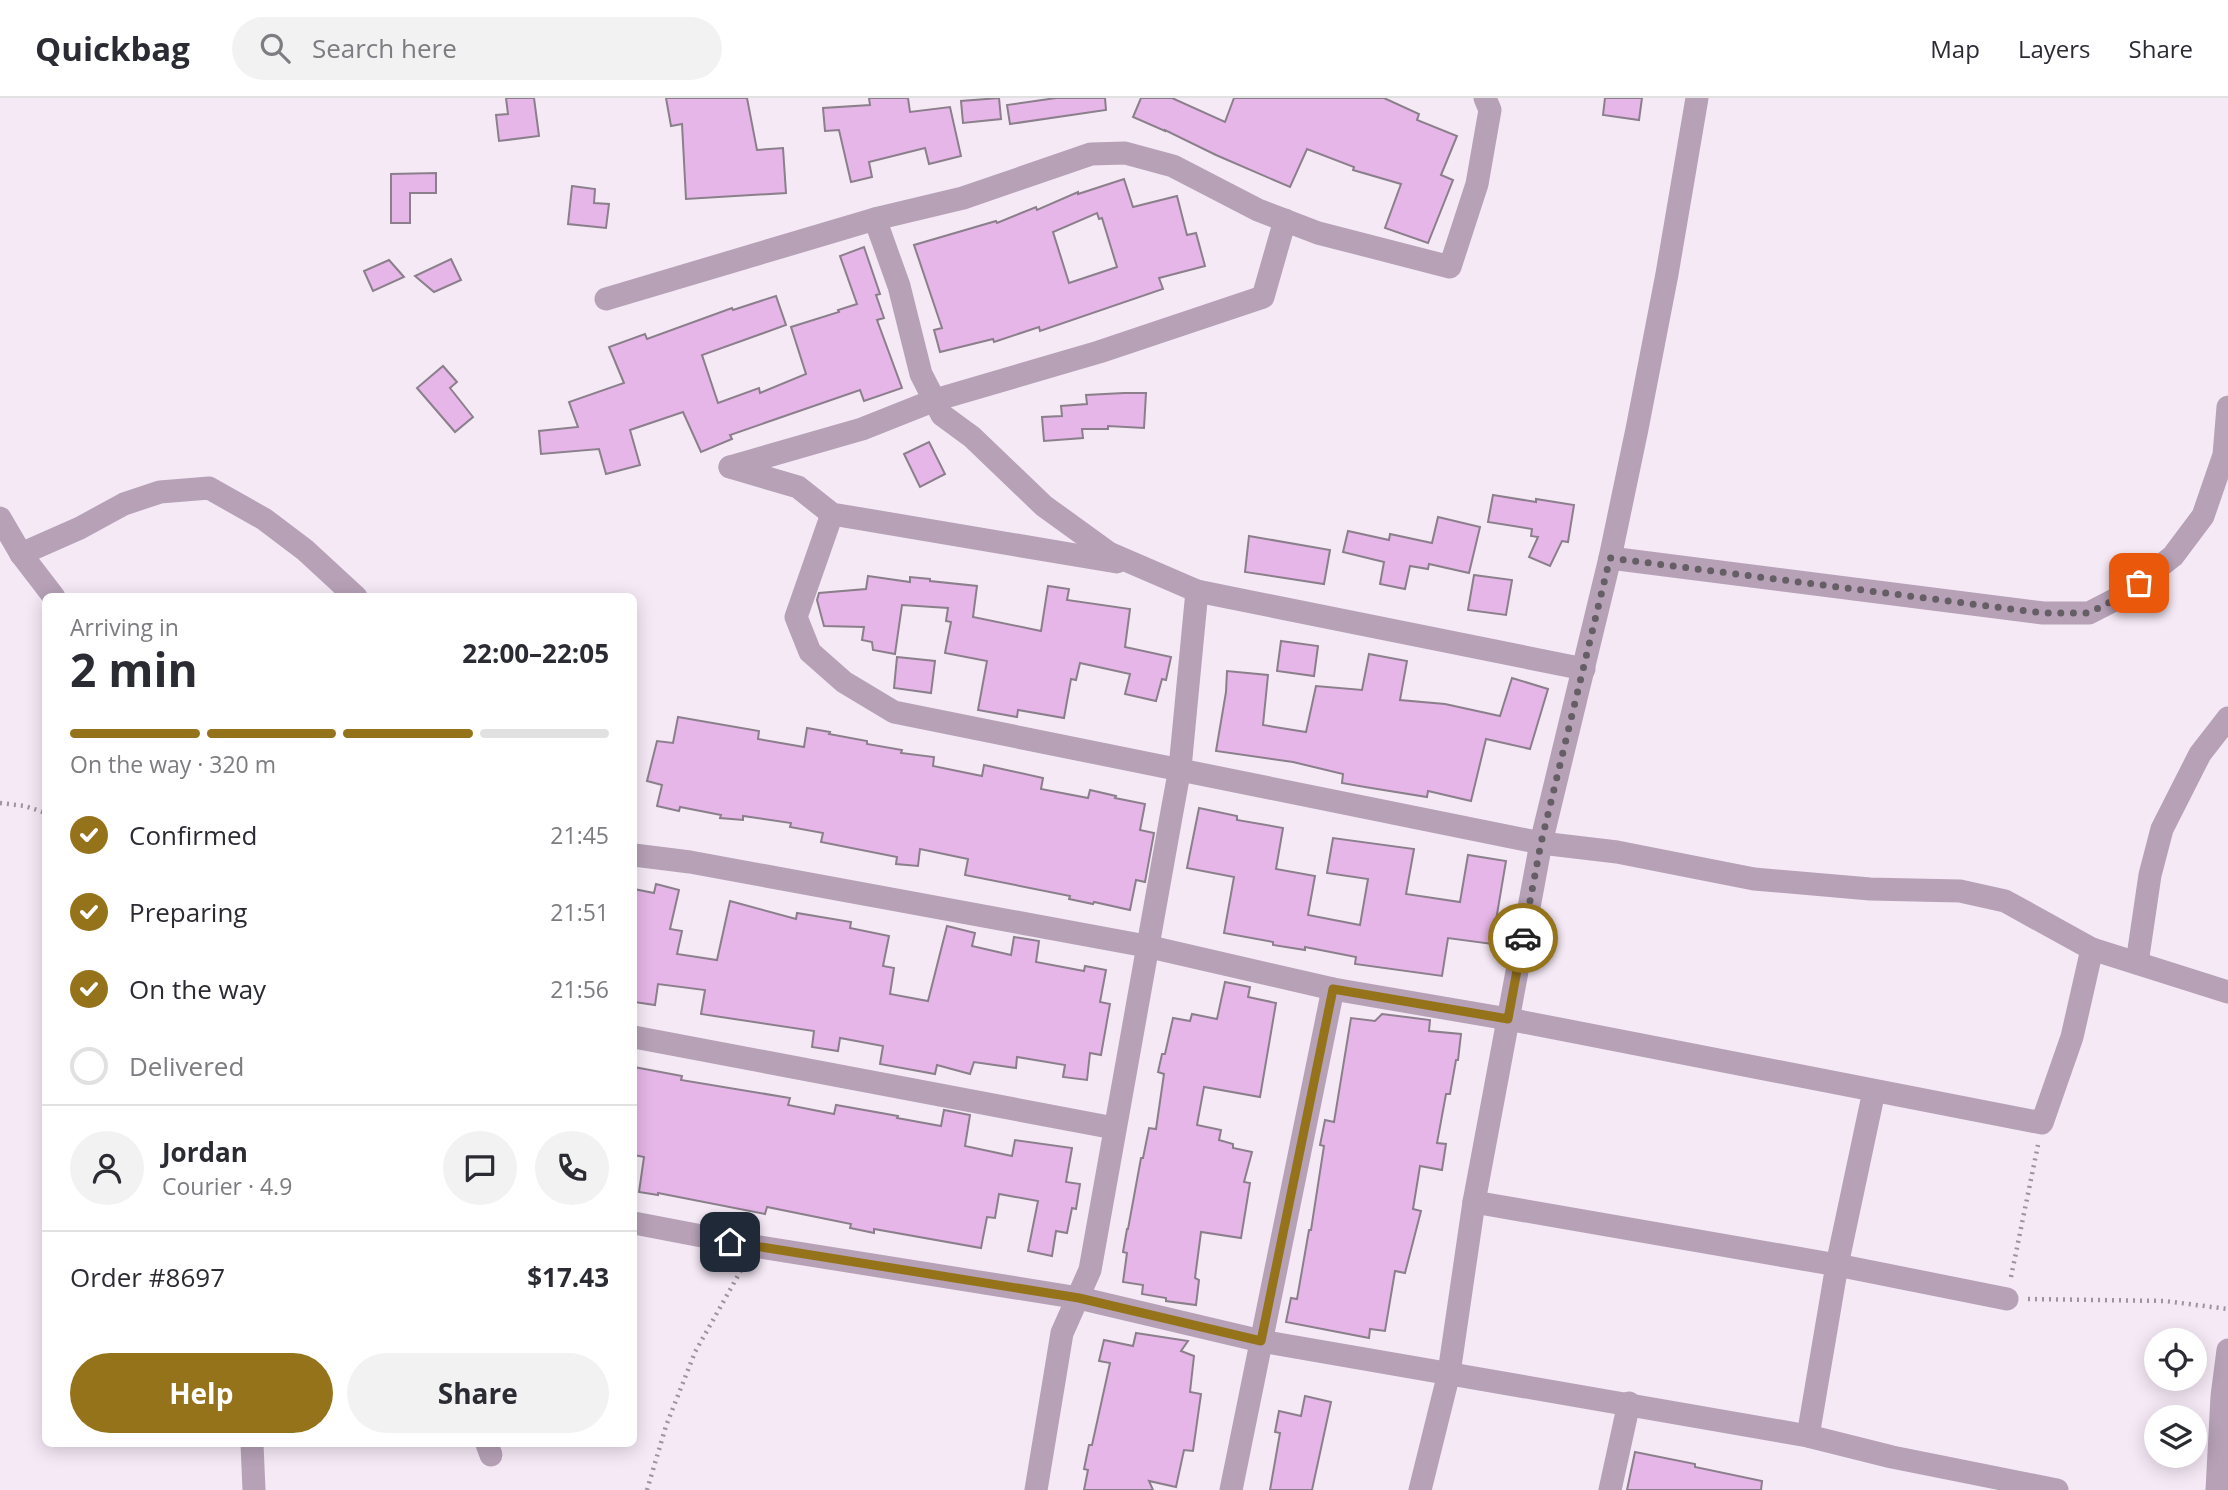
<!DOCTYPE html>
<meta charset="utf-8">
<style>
:root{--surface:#fff;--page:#f2f2f3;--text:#2b2b33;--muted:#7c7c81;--line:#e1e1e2;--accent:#95731b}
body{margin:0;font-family:"Open Sans",sans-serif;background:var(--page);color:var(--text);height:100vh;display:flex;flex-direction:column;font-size:26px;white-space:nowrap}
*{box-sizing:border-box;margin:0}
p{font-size:23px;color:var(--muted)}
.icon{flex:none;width:38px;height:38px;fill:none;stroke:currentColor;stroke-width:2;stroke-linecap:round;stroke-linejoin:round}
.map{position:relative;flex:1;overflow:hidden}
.drawer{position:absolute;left:42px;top:495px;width:595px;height:854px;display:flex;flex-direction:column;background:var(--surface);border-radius:10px;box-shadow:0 4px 18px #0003}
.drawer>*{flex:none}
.controls{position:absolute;left:2144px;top:1230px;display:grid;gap:14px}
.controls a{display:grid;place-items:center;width:63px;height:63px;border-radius:50%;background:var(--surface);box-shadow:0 4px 18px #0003;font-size:35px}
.pin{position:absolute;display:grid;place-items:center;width:60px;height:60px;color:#fff;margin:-30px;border-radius:14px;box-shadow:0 4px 10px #0006}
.courier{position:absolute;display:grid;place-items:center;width:70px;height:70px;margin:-35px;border:5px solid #95731b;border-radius:50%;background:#fff;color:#222;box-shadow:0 2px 9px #0007}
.headline em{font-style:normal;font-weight:700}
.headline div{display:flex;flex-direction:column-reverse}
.headline{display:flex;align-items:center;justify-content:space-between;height:119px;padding:0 28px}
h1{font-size:46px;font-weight:700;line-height:52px}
.bar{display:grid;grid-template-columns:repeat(4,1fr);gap:10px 7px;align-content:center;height:84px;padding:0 28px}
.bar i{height:9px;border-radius:5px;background:var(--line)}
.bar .selected{background:var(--accent)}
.bar p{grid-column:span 4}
.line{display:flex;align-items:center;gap:18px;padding:0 28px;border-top:2px solid var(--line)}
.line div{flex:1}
.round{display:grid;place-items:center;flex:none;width:74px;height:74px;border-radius:37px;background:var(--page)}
ol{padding:0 28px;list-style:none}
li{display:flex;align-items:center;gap:21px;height:77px}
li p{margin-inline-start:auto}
li .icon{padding:7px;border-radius:50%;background:var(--accent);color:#fff;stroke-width:4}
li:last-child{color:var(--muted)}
li i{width:38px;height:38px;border:4px solid var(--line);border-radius:50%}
.primary-button{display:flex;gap:14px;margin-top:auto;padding:14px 28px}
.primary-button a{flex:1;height:80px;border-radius:42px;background:var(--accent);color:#fff;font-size:28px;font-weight:700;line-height:80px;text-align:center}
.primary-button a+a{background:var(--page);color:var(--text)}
header{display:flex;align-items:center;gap:42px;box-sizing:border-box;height:98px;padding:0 35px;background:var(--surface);border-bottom:2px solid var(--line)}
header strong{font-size:33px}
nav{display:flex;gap:38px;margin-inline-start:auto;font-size:24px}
.search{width:490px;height:63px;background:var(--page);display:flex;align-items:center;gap:18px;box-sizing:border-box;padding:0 24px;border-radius:38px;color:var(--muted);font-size:26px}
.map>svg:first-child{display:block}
</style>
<header>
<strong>Quickbag</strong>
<div class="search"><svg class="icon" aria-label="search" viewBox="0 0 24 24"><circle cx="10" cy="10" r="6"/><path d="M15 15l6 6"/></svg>Search here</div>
<nav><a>Map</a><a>Layers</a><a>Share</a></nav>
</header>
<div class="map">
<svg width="2228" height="1392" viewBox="0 0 2228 1392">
<rect width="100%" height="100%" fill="#f5e9f6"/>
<g fill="#e6b6e8" stroke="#8a7f8b" stroke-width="2" fill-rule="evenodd">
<polygon points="506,0 534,0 539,38 499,43 496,17 508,16"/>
<polygon points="666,0 747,0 757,52 783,50 786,95 686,101 682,26 671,28"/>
<polygon points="869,0 908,0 910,14 950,9 961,58 929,66 925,50 869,64 872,79 851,84 839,32 825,33 823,10 870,7"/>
<polygon points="999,0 1001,21 963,25 961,3"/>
<polygon points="1056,0 1105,0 1106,12 1010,26 1007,7"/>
<polygon points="1141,0 1172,0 1225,24 1234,0 1384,0 1419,16 1417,22 1457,38 1441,77 1453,82 1428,145 1385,130 1401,86 1353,72 1354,69 1307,51 1290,89 1216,57 1165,32 1165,33 1133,19"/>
<polygon points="1605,0 1642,0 1639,22 1603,17"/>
<polygon points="436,75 436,95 410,95 410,125 391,125 391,76"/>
<path d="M1124 81 1133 109 1177 98 1187 137 1196 135 1205 168 1159 180 1163 191 1040 233 1039 229 994 244 993 241 940 254 934 232 942 230 914 147 996 123 997 125 1036 109 1037 112 1078 94V96ZM1097 115 1099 121 1102 120 1117 169 1069 185 1053 134Z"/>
<polygon points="572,88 595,91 594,105 609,106 606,130 568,126"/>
<polygon points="864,149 880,196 876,197 884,220 877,222 902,290 864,303 860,292 730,337 732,341 701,354 683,314 630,332 640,367 606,376 599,351 541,356 539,333 578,329 569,304 624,285 609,249 645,236 647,241 732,210 733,212 776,198 786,227 702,257 718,305 759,290 760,295 806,276 791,229 839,214 838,212 857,206 840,158"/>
<polygon points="451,161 461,182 434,194 415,178"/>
<polygon points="389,162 404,179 373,193 364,173"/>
<polygon points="443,268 457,284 450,290 473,319 455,334 417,290"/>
<polygon points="1124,295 1146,295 1144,330 1108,328 1108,331 1082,331 1083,340 1044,343 1042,319 1062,318 1061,308 1087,306 1086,297"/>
<polygon points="929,344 945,376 920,389 904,356"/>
<polygon points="1493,397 1536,404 1536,401 1574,407 1568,444 1562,443 1550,468 1529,459 1538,439 1531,438 1532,431 1488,424"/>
<polygon points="1438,419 1480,429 1469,475 1429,466 1428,471 1410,468 1405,491 1380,486 1384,464 1343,454 1348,433 1389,442 1390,436 1432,445"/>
<polygon points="1249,438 1330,452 1324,486 1245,474"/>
<polygon points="1474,477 1512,482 1506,517 1468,512"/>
<polygon points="868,478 910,484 910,479 930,481 930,483 977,488 973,519 1041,533 1048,488 1069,491 1067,502 1130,511 1125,549 1171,559 1166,582 1162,581 1156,603 1125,596 1130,576 1080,565 1076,582 1071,581 1064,620 1018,612 1017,619 978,612 987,563 945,555 951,524 946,523 948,510 902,507 895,556 873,552 872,544 862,542 864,529 824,528 817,502 819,495 866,491"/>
<polygon points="1281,543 1318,548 1314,578 1277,573"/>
<polygon points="1369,556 1407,563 1400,602 1445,606 1500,618 1512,580 1548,591 1530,651 1486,641 1471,703 1428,693 1427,699 1365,689 1342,685 1343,676 1293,664 1216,653 1226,594 1227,573 1268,577 1263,627 1306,634 1316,588 1362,592"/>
<polygon points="897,559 935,563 931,595 894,590"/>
<polygon points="678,619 759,633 758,641 804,649 807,630 830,634 829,636 867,643 867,646 902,652 901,655 934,659 933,668 982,678 984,667 1043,680 1041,691 1088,700 1090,692 1116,698 1115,700 1145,706 1140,732 1154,735 1145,784 1136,782 1130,812 1094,804 1093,806 1069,801 1070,798 965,777 968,761 920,751 918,768 896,766 897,759 821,744 823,735 790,729 791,725 743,718 743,722 720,720 721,717 680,709 679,713 657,708 662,687 647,683 657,643 673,645"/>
<polygon points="1199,710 1237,718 1237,722 1283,730 1276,771 1315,778 1308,817 1360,827 1368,781 1327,775 1333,740 1414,751 1406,796 1460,804 1468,757 1506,763 1492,846 1448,840 1442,878 1355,866 1356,859 1305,849 1305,852 1273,847 1273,844 1224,835 1234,779 1187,770"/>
<polygon points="656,786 679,792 670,831 682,833 677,856 717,862 730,803 796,821 797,815 851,824 850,830 889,838 883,868 894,870 890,896 928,903 947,828 975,835 972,848 1011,857 1014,839 1039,843 1036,864 1084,873 1085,868 1106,872 1100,904 1110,906 1101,957 1090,955 1087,982 1063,979 1065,967 1017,959 1016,970 974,964 970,976 937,967 935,976 880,966 883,948 840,940 838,953 812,949 814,933 701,916 705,892 658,886 655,907 634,904 634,791 654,795"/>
<polygon points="1225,884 1250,889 1248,899 1276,905 1260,999 1204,989 1197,1027 1221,1032 1219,1042 1233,1046 1233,1050 1252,1054 1244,1084 1250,1085 1241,1140 1201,1134 1195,1180 1199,1182 1196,1207 1166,1203 1166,1200 1142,1196 1143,1187 1123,1184 1127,1155 1123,1154 1127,1131 1128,1131 1141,1060 1143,1060 1149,1030 1156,1031 1164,976 1158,974 1162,956 1165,956 1173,920 1190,923 1192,916 1217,921"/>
<polygon points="1382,916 1430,922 1429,933 1461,936 1458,962 1456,962 1450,996 1446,996 1437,1045 1446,1046 1442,1072 1420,1068 1413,1111 1421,1113 1405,1175 1395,1173 1385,1233 1370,1231 1369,1240 1286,1224 1291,1200 1297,1201 1309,1132 1311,1132 1324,1048 1320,1047 1325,1022 1334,1024 1351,920 1375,923"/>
<polygon points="634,969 682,978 681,982 790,1000 788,1007 834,1016 836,1007 898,1018 897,1020 941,1028 944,1012 970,1017 965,1048 1012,1058 1015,1042 1072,1050 1066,1084 1080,1086 1076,1111 1072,1110 1067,1135 1056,1133 1052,1158 1028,1153 1038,1103 999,1096 995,1120 987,1119 981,1150 874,1131 874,1135 850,1130 851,1126 767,1109 765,1116 658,1095 658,1097 639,1094 644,1059 634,1057"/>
<polygon points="1136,1235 1188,1243 1181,1253 1194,1258 1190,1294 1201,1296 1193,1353 1184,1352 1176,1389 1149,1383 1153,1392 1084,1392 1088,1372 1084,1371 1089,1347 1092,1347 1110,1265 1099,1263 1104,1242 1133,1248"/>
<polygon points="1305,1298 1331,1304 1312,1392 1270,1392 1280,1335 1275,1334 1279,1313 1301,1318"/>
<polygon points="1635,1354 1695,1366 1695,1369 1762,1383 1761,1392 1627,1392"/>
</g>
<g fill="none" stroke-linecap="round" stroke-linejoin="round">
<g stroke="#9c939c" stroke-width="4.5" stroke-dasharray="2 5" stroke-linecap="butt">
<polyline points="0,705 25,708 46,715"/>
<polyline points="2011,1179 2038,1047"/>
<polyline points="2028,1201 2165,1203 2228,1211"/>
<polyline points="647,1392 666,1328 695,1254 744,1167"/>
</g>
<g stroke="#b6a1b7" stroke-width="23">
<polyline points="875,121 899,188 921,276 942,317 972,339 1044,408 1109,455 1197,493 1584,571"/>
<polyline points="606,201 875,121 963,100 1091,56 1125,55 1173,68 1258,112 1318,135 1450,169 1477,86 1490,12 1485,0"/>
<polyline points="730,369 862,331 935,302 1099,254 1263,199 1285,122"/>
<polyline points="730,369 798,389 832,416 1117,464"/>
<polyline points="832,416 796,519 810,554 844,584 894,614 1541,745 1617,754 1754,781 1870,791 1960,793 2005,803 2092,851 2228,894"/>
<polyline points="0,420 21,456 54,499"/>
<polyline points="21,456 80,430 124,406 160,394 209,390 264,421 305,452 356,499"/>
<polyline points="1610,460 2043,515 2089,515 2122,498 2173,458 2203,418 2224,357 2228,309"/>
<polyline points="634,757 690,764 1146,848 1333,891 1508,921 2042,1025 2072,939 2092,851"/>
<polyline points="2137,865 2150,777 2162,731 2200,656 2228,620"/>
<polyline points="634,939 1114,1030"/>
<polyline points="1474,1104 1837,1167 2007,1201"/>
<polyline points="634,1125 754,1148 1079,1200 1261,1243 1808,1338 1892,1359 2057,1392"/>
<polyline points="1808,1338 1837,1167 1874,993"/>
<polyline points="252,1346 254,1392"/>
<polyline points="487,1346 491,1357"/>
<polyline points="1036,1392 1062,1235 1090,1172 1171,719 1180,670 1197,493"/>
<polyline points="1231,1392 1333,891"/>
<polyline points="1420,1392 1449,1275 1474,1104 1541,745 1610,460 1637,331 1667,176 1697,0"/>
<polyline points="1610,1392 1629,1305"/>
<polyline points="2217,1392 2222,1298 2228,1252"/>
</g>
</g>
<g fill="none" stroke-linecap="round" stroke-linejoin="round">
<polyline stroke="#655e65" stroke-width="7" stroke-dasharray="0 12.6" points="1523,840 1541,745 1610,460 2043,515 2089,515 2122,498 2139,485"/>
<polyline stroke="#95731b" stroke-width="9" points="730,1144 1079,1200 1261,1243 1333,891 1508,921 1523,840"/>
</g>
</svg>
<div class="controls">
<a><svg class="icon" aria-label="locate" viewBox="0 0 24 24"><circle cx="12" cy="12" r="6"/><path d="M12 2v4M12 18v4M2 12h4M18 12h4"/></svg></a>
<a><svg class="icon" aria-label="layers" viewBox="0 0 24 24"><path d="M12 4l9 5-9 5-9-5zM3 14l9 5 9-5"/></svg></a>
</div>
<div class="pin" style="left:2139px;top:485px;background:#ea580c"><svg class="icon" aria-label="bag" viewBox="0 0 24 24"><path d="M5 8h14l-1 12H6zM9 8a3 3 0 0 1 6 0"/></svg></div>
<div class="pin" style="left:730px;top:1144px;background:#1f2937"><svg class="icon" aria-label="home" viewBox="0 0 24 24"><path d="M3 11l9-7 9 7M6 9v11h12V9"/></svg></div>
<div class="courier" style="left:1523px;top:840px"><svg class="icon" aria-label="car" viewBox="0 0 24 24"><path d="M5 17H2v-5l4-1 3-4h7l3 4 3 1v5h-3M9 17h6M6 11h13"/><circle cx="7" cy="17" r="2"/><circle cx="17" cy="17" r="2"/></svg></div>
<section class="drawer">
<div class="headline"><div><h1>2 min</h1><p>Arriving in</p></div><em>22:00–22:05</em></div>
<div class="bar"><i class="selected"></i><i class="selected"></i><i class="selected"></i><i></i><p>On the way · 320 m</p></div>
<ol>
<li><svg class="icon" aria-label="check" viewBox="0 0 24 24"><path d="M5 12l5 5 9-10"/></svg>Confirmed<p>21:45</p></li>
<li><svg class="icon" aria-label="check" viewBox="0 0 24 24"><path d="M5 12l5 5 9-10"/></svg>Preparing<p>21:51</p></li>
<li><svg class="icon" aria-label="check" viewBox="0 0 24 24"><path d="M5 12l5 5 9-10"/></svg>On the way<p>21:56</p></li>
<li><i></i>Delivered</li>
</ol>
<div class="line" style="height:126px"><a class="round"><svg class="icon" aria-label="person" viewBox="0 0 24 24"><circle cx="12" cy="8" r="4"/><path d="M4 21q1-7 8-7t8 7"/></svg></a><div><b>Jordan</b><p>Courier · 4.9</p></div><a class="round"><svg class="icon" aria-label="chat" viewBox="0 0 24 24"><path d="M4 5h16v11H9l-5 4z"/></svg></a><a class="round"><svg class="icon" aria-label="phone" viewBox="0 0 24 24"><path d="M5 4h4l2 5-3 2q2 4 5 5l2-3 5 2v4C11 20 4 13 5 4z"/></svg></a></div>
<div class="line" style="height:91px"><div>Order #8697</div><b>$17.43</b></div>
<div class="primary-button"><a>Help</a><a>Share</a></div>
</section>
</div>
